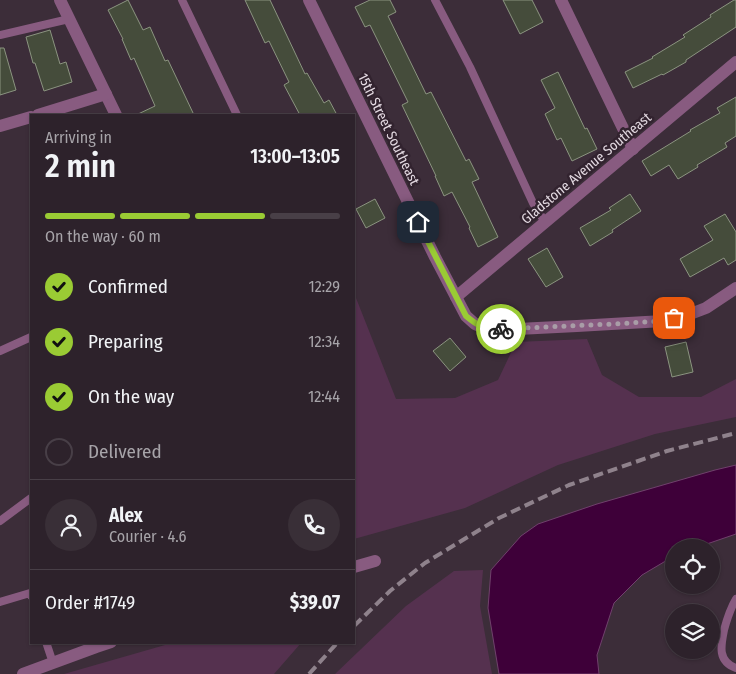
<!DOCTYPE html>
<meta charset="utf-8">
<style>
:root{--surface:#2d222b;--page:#392f37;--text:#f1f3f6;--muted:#a7a4a9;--line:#483f47;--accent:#9acb34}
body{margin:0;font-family:"Fira Sans Condensed",sans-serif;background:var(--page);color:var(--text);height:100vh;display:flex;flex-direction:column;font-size:19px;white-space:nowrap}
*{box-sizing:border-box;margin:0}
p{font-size:16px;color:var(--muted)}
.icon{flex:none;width:28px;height:28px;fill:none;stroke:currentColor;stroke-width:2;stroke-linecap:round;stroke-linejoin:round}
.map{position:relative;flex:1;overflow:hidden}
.drawer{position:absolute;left:30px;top:114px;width:325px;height:530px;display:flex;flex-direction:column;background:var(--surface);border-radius:0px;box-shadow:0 1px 4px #0004,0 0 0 1px var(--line)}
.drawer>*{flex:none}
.buttons{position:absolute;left:665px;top:539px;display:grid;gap:10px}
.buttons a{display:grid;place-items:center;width:55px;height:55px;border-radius:50%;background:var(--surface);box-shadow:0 1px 4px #0004,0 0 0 1px var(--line);font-size:25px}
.pin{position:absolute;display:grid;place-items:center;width:42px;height:42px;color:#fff;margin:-21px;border-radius:10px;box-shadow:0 2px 8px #0006}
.courier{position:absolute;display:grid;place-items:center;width:50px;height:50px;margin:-25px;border:4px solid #9acb34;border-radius:50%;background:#fff;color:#222;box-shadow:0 1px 6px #0007}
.head em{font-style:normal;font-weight:600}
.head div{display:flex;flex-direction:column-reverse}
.head{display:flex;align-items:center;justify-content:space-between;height:85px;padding:0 15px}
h1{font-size:32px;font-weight:600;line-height:38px}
.bar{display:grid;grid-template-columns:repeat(4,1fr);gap:8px 5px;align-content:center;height:60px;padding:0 15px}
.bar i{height:6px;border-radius:4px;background:var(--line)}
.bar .selected{background:var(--accent)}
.bar p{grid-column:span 4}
.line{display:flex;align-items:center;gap:12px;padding:0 15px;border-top:1px solid var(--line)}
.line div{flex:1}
.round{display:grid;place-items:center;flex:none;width:52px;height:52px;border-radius:26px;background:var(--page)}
ol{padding:0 15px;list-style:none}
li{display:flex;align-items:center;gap:15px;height:55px}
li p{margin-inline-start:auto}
li .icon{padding:5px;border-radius:50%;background:var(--accent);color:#111;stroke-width:4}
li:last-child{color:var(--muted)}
li i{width:28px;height:28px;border:2px solid var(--line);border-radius:50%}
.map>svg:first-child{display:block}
</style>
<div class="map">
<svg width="736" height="674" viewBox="0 0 736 674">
<rect width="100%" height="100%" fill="#3c2d39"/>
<g fill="#55314f">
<polygon points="354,293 396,399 455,398 498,380 516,342 587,339 602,375 639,397 701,397 736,379 736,417 655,434 558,465 465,508 354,539"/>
<polygon points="483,570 480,606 492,674 335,674 406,606 454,571"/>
<polygon points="172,643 172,642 301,643 274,674 64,674"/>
</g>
<polygon fill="#3e0039" stroke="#70416c" points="736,465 736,534 698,547 674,548 674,556 642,575 614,603 597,655 599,674 499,674 488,608 491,570 521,536 538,524 597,504 715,470"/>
<g fill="#454c3b" stroke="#8b9480">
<polygon points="128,0 143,30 150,27 165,61 168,60 194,115 136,115 155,106 134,58 131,60 122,39 123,39 108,10"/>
<polygon points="245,0 270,0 305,74 307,73 324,103 329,100 337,115 300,115 284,85 289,82 269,41 265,43"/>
<polygon points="370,0 390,0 396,12 388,16 426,94 431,92 466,161 469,159 479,179 472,182 498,237 478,247 469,228 470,227 452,192 444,196 435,176 436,176 402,105 408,102 370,25 365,27 355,7"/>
<polygon points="503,0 532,0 543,22 520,34"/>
<polygon points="734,0 736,0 736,27 686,60 686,62 663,75 662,74 633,88 625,72 653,58 652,57 685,37 683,35 711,17 710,15"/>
<polygon points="50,30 60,64 66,62 72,82 44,91 35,63 33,63 26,37"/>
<polygon points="0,48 4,48 16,90 0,95"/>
<polygon points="558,72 585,129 587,128 597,149 572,161 561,138 557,140 545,114 555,108 541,80"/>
<polygon points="736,97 736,136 725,143 727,147 697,165 698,167 678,179 669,165 651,176 642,161 691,131 690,130 720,113 717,108"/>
<polygon points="630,194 641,211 612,230 613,232 590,246 580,228 611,210 609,208"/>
<polygon points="375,199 385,218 366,228 356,209"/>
<polygon points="725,214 736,232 736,260 728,265 724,258 690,277 680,259 713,240 704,226"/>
<polygon points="547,248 563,277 546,287 528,259"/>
<polygon points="450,338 466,357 450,371 433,351"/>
<polygon points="686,342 693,372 672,377 665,347"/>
</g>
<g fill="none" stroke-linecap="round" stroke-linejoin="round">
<g stroke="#885b80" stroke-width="8">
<polyline points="182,0 237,115"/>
<polyline points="435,0 470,67 533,203 545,222"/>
<polyline points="0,35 69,19"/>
<polyline points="0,351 31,337"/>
<polyline points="0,521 31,498"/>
<path d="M736 599C730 609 727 619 724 630 721 645 717 661 736 668"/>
<polyline points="0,602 30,593 31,596"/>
<polyline points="46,642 53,663"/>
</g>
<g stroke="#885b80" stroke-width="12">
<polyline points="60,0 116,115"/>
<polyline points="309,0 435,257 466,316 475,324 484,328 496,330 577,326 663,321 685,316 706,308 736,288"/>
<polyline points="561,0 633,149"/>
<polyline points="38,115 106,94"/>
<polyline points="0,126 31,117"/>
<polyline points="456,297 736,62"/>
<polyline points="354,567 375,561"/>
<polyline points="23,674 96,647 111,642"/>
</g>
<g stroke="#8f828c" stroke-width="4" stroke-dasharray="10 5" stroke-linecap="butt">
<polyline points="354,626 390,591 425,563 499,518 569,485 667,451 736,433"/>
<polyline points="309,674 338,642"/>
</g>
</g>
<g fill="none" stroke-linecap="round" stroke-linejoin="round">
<polyline stroke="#a99da7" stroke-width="5" stroke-dasharray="0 9" points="501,329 612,324 663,321 674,318"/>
<path stroke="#9acb34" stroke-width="6" d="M418 222 466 316C478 326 485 330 501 329"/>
</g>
<g text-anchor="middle" stroke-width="5" stroke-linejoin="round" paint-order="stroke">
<g font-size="14" fill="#e4dae2" stroke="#32232f">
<text transform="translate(389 129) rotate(64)" y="5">15th Street Southeast</text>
<text transform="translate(586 168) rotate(-40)" y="5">Gladstone Avenue Southeast</text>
</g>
</g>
</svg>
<div class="buttons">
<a><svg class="icon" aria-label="locate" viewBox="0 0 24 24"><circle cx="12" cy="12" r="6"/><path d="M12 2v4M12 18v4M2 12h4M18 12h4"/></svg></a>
<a><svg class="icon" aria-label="layers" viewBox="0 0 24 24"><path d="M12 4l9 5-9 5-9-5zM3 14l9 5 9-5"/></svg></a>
</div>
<div class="pin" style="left:674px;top:318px;background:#ea580c"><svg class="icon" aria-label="bag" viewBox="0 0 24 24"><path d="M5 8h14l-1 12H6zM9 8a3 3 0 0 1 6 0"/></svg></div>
<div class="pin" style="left:418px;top:222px;background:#1f2937"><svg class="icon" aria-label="home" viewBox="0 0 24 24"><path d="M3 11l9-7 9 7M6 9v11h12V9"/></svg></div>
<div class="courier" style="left:501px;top:329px"><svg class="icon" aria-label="bike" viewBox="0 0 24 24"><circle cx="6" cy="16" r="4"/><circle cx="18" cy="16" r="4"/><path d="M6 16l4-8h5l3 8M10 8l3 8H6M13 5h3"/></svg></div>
<section class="drawer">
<div class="head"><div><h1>2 min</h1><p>Arriving in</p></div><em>13:00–13:05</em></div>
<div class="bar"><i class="selected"></i><i class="selected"></i><i class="selected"></i><i></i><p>On the way · 60 m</p></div>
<ol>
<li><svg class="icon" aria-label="check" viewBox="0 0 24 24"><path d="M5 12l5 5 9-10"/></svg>Confirmed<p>12:29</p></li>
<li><svg class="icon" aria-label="check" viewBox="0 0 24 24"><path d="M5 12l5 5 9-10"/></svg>Preparing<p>12:34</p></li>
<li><svg class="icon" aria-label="check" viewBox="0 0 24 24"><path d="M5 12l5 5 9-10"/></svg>On the way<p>12:44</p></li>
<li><i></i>Delivered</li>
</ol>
<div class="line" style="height:90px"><a class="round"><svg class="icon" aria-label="person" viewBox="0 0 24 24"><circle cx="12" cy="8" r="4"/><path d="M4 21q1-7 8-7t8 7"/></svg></a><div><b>Alex</b><p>Courier · 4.6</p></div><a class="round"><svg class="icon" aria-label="phone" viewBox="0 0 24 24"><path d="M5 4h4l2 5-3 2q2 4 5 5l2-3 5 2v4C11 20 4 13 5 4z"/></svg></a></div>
<div class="line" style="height:65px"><div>Order #1749</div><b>$39.07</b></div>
</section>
</div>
